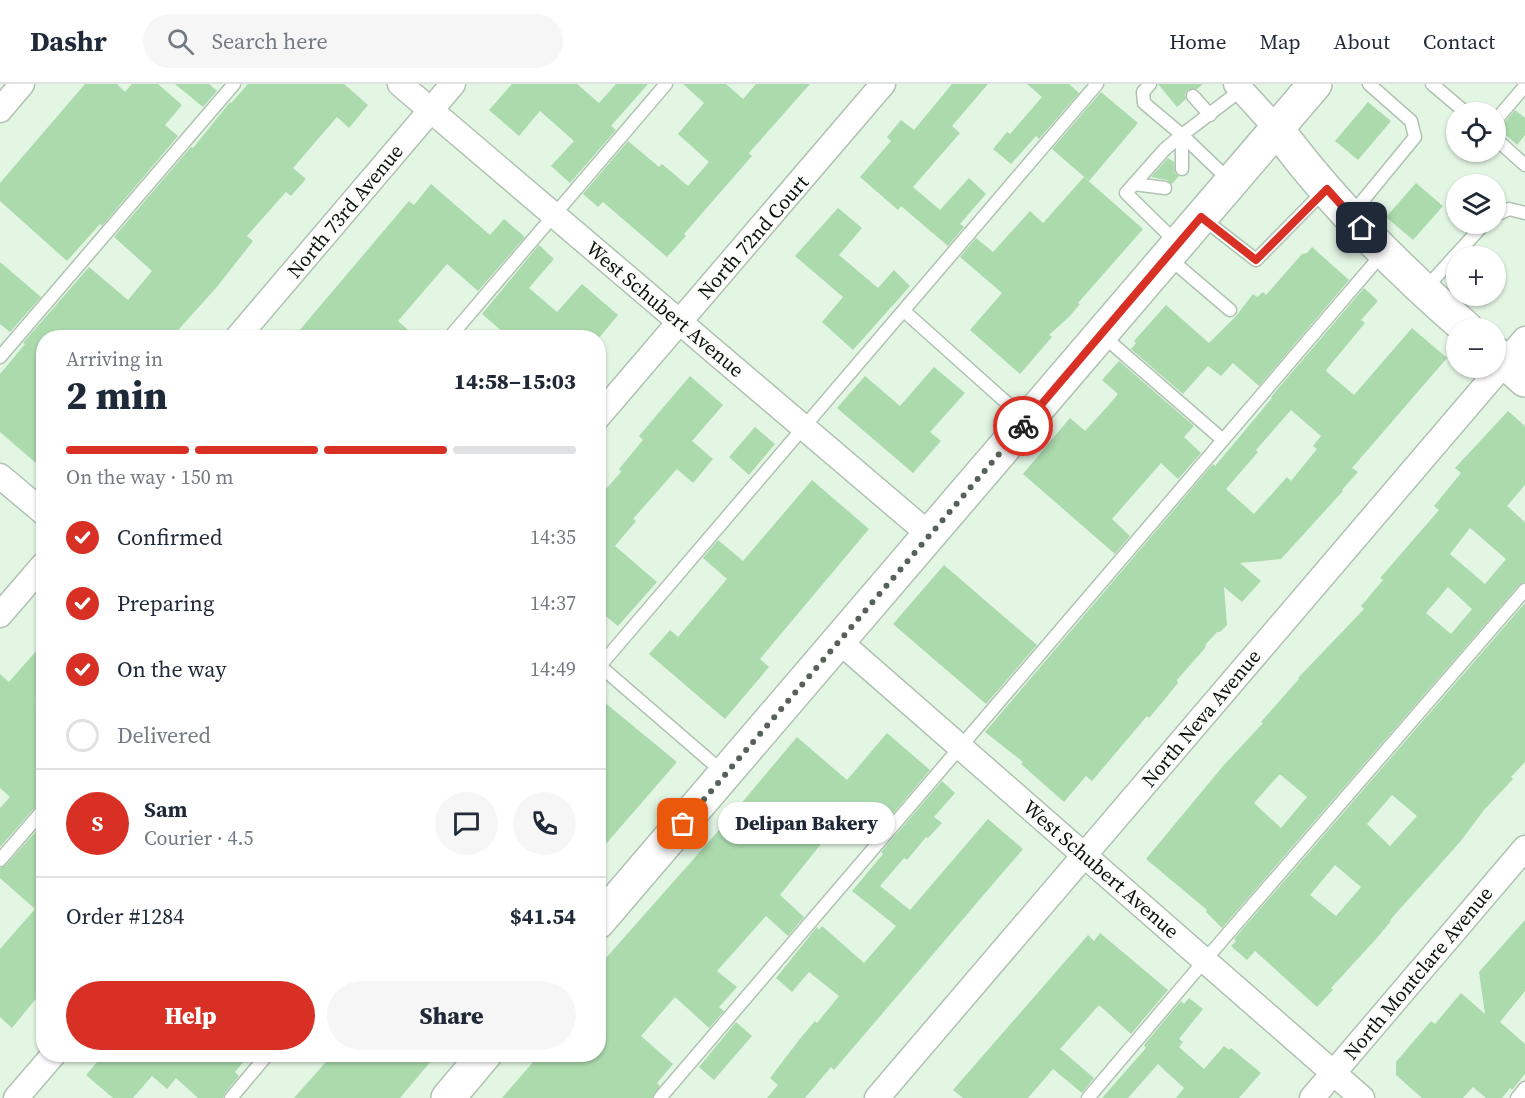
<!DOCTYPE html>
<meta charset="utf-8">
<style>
:root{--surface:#fff;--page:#f6f6f7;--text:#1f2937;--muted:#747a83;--line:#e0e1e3;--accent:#d93025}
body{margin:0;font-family:"Source Serif 4",serif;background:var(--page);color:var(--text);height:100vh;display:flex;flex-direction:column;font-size:22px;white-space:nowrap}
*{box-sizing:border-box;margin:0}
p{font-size:20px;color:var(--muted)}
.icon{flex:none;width:33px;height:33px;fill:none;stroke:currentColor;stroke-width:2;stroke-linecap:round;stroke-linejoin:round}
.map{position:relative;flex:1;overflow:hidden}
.side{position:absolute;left:36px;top:246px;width:570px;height:732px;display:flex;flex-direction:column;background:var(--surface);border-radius:24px;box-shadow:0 2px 4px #0004}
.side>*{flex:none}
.controls{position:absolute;left:1446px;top:18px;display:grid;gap:12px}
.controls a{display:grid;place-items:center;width:60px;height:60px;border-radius:50%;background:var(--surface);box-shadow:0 2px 4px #0004;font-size:30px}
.pin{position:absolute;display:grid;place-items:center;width:51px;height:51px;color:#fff;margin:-26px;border-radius:12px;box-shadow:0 3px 9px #0006}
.courier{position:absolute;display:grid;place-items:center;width:60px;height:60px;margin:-30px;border:4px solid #d93025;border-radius:50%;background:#fff;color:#222;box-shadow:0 2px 8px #0007}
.bubble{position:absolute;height:42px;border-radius:21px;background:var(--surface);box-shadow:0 2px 4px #0004;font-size:20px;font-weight:800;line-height:42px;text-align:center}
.summary em{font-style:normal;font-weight:800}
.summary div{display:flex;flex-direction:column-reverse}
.summary{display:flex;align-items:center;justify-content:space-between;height:102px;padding:0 30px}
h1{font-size:39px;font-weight:800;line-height:45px}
.bar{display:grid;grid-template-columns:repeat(4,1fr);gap:9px 6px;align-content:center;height:72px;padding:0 30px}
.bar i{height:8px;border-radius:4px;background:var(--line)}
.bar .on{background:var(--accent)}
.bar p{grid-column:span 4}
.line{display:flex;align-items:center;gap:15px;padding:0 30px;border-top:2px solid var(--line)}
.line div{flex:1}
.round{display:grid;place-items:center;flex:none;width:63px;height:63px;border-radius:32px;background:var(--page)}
ol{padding:0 30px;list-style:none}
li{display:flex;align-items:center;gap:18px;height:66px}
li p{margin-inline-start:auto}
li .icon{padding:6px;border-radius:50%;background:var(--accent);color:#fff;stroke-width:4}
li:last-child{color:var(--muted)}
li i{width:33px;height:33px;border:3px solid var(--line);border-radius:50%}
.action{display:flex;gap:12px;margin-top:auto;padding:12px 30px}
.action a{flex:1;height:69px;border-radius:36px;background:var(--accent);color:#fff;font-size:24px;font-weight:800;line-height:69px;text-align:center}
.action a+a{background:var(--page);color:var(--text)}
header{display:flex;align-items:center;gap:36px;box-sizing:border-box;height:84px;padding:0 30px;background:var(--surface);border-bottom:2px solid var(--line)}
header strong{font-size:28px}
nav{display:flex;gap:33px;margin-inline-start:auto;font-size:21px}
.search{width:420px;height:54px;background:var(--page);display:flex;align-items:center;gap:15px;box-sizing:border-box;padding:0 21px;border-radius:33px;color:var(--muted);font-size:22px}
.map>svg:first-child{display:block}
</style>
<header>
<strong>Dashr</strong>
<div class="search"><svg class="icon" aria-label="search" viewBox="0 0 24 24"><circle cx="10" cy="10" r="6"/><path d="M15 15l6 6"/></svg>Search here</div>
<nav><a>Home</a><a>Map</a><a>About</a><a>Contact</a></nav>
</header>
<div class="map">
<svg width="1525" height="1014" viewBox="0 0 1525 1014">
<rect width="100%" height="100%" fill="#e3f6e4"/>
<g fill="#abdaad" fill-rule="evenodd">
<polygon points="85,0 117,0 125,8 132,0 158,0 182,21 165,41 178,52 102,142 100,140 67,177 0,117 0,99"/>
<polygon points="175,0 209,0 217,7 203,23"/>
<polygon points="248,0 344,0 368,21 349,44 337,33 293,84 306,95 291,112 286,108 247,152 253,157 216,204 171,254 44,254 44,386 0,348 0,290 25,260 23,259 89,183 128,216 152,187 114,153 191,63 193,64 230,18 231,19"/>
<polygon points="512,0 577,0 599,19 616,0 648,0 611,42 616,46 570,99 551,82 574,57 540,27 519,52 489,26"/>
<polygon points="683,0 726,0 743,15 756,0 810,0 749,69 752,72 684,150 686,152 667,173 603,118 598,123 583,110 628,57 659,83 662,80 688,102 709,78 678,50 704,19"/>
<polygon points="952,0 988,0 952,42 960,49 913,103 940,126 969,94 986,110 960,140 964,143 948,162 901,122 898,126 860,93 891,57 887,53 901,36 914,46"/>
<polygon points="1027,0 1069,0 1079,9 1039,55 1036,52 1011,80 993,65 1007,48 1010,50 1042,13"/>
<polygon points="1158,0 1203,0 1197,5 1188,6 1185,10 1186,15 1177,23"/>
<polygon points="1101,8 1138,39 1089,97 1052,65"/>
<polygon points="1368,18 1391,37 1358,76 1335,57"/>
<polygon points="1515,26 1525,34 1525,51 1517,61 1499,45"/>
<polygon points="1168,74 1174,78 1175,89 1179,92 1172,100 1167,96 1151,93"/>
<polygon points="1084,93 1143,145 1078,219 1080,220 1069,233 1049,251 1052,253 1020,290 970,246 1002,209 960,173 976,154 993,168 1030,127 1043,139"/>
<polygon points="1416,99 1443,122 1413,156 1386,133"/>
<polygon points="431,100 490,151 504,135 525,153 478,207 447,180 398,237 417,254 293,254 409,117 414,121"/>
<polygon points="838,124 862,144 839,171 878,204 894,186 910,202 853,266 822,238 843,213 795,172"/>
<polygon points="539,161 554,175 529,204 557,228 582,200 618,231 599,254 510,254 482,230"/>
<polygon points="1312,163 1349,196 1259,302 1233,279 1221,292 1208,282 1183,310 1131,265 1136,259 1134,257 1166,221 1209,259 1236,232 1253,210 1257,213 1263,208 1266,211 1302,170 1307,169"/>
<polygon points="0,178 41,213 10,248 0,240"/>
<path d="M1364 204 1378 217 1361 236 1365 239 1326 286 1327 288 1354 311 1412 244 1447 274 1352 384 1358 388 1342 406 1343 407 1281 475 1240 479 1261 497 1242 518 1224 503 1227 541 1220 548H1217L1206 560 1205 564 1177 596 1178 599 1165 615 1149 634 1147 632 1092 697 1086 692 1064 718 1021 680 1023 678 985 648 1213 380 1215 382 1272 314 1271 313ZM1291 326 1321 352 1313 362 1317 365 1291 397 1287 393 1254 430 1226 405 1258 368 1256 366Z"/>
<polygon points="1119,277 1194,342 1184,353 1201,369 1178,395 1161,379 1112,435 1130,452 1115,470 1023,390 1070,334 1085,347 1107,323 1118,310 1102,296"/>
<polygon points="934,283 965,309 930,348 941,357 913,389 837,324 865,292 900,322"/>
<polygon points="690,292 723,321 692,357 713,375 693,399 677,385 633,435 636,437 615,462 657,498 618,542 598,526 598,414 621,388 619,385 643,356 639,352"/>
<path d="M1508 327 1525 342V401L1507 422 1525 438V498L1519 501 1222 844 1206 828 1207 826 1146 775 1223 682 1263 639 1261 638 1299 595 1298 594 1364 525 1361 522 1383 496 1380 494 1439 426 1434 422 1461 389 1455 384ZM1470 444 1506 475 1485 500 1450 470ZM1448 503 1472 525 1451 550 1426 529ZM1279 691H1281L1307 713 1281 744 1254 719Z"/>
<polygon points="755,343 775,360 749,391 729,373"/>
<polygon points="812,396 869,445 760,575 769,583 725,635 649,570 670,546 678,553 727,495 703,474 718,456 743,477"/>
<polygon points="944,481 1037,561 986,620 893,540"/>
<path d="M1525 519V678L1511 693 1513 695 1484 726 1460 758 1390 836 1391 837 1376 855 1331 904 1333 906 1317 923 1255 867 1247 876 1231 862 1236 857 1234 855ZM1392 711 1417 732 1390 762 1367 740ZM1335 781 1361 803 1336 832 1310 811Z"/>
<polygon points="44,558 44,610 35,620 44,627 44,717 38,720 0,763 0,724 10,713 0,704 0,590 9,598"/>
<polygon points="598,613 677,678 598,769"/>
<polygon points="887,649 930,686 869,758 842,734 780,811 804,833 788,852 766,832 717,887 737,903 719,923 724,927 709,944 675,913 641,952 673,980 657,999 660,1002 652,1014 502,1014 540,970 598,970 598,883 713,753 797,653 847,696"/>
<polygon points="942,697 955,709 934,733 942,739 928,754 926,753 907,776 904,774 880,802 910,826 988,735 1023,765 834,986 831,983 805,1014 767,1014 778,1001 770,994 799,956 815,937 817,939 839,912 809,888 792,908 776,894 817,843 819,846 822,842 864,879 896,842 852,807 883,770 881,768"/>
<polygon points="44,738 44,905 12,944 0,933 0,865 35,825 0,794 0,784 6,781"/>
<polygon points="1525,836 1525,907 1500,938 1525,960 1525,990 1512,1006 1510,1004 1502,1014 1486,1014 1473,1003 1463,1014 1422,1014 1396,991 1396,978 1431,937 1435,940 1461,909 1485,930 1479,888"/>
<polygon points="1100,849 1168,906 1131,950 1099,921 1060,965 1094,994 1082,1009 1053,985 1028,1014 963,1014 953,1006 1088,851 1094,857"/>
<polygon points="1189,914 1203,925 1179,955 1183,958 1179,963 1204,985 1224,962 1229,966 1231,964 1261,989 1239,1014 1176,1014 1184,1004 1158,980 1128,1014 1102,1014 1146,964 1144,961 1181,917 1184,920"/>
<polygon points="736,938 752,952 714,996 699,983"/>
<polygon points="104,970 250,970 235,988 239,992 225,1009 223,1014 198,1014 176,994 167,1005 152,992 133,1014 113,1014 86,991"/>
<polygon points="333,970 437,970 400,1014 294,1014"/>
</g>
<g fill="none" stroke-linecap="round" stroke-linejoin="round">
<g stroke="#b0c2b1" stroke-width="15">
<g id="lane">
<polyline points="1150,0 1143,8 1144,19 1182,51 1165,65 1126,109 1177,159"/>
<polyline points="1432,0 1465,28"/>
<polyline points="1193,12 1210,31"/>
<polyline points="1496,36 1525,2"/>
<polyline points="1182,51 1241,6"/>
<polyline points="1182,51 1231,98"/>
<polyline points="1182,51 1182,85"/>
<polyline points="1496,55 1525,81"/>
<polyline points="1134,100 1165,104"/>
<polyline points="1351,131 1415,53 1411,37 1369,0"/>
<polyline points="1496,131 1509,125 1525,129"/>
<polyline points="1202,134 1256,176 1324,107"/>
<polyline points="1169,174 1230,226"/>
<polyline points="1424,206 1484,140"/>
<polyline points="904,227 1026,336"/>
<polyline points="1102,251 1223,356"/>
<polyline points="449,254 666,0"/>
<polyline points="0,273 234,0"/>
<polyline points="600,582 724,689"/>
<polyline points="598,584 1097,0"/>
<polyline points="0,776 44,725"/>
<polyline points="231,1014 268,970"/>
<polyline points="660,1014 1383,169"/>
<polyline points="1088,1014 1205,876 1525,506"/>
<polyline points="1517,1014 1525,1004"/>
</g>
</g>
<g stroke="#b0c2b1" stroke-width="27">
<g id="street">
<polyline points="400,0 930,451"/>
<polyline points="1236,0 1277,45"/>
<polyline points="0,26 22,0"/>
<polyline points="237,254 453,0"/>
<polyline points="598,333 883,0"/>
<polyline points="0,392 44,429"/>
<polyline points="0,531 44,480"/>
<polyline points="839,557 1362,1014"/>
<polyline points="16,1014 54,970"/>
<polyline points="877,1014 1525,255"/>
<polyline points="1312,1014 1525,764"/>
</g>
</g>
<g stroke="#b0c2b1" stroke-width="36">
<g id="secondary">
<path d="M1277 45C1331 118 1397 184 1466 244"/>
<polyline points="1496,270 1525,296"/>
</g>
</g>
<g stroke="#b0c2b1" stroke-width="36">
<g id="primary">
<polyline points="598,838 1315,0"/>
<polyline points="448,1014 485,970"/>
</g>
</g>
<use href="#lane" stroke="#fff" stroke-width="12"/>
<use href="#street" stroke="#fff" stroke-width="24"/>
<use href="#secondary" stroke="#fff" stroke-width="33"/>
<use href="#primary" stroke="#fff" stroke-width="33"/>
</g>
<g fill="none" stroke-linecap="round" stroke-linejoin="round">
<polyline stroke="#566157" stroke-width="6" stroke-dasharray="0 10.8" points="683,740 1023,342"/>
<polyline stroke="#d93025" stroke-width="8" points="1023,342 1201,133 1256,176 1327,105 1362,144"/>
</g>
<g text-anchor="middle" stroke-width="5" stroke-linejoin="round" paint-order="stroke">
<g font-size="20" fill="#0a110b" stroke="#fbfefb">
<text transform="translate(345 127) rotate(-50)" y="7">North 73rd Avenue</text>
<text transform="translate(753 153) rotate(-49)" y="7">North 72nd Court</text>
<text transform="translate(665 225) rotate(40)" y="7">West Schubert Avenue</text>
<text transform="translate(1201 634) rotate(-50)" y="7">North Neva Avenue</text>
<text transform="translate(1101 785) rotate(41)" y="7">West Schubert Avenue</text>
<text transform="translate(1418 889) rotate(-50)" y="7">North Montclare Avenue</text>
</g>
</g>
</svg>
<div class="controls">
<a><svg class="icon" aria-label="locate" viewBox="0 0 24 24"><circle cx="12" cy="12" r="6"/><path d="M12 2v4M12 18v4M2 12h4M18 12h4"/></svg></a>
<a><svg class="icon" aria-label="layers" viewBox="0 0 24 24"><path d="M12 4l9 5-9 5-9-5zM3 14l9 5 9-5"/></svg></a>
<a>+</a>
<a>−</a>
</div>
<div class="pin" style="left:683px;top:740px;background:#ea580c"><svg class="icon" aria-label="bag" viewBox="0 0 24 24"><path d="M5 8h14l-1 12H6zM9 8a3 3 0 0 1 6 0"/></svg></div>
<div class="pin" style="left:1362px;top:144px;background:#1f2937"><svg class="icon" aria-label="home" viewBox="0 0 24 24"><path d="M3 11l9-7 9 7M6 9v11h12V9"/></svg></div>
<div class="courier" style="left:1023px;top:342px"><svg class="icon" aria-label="bike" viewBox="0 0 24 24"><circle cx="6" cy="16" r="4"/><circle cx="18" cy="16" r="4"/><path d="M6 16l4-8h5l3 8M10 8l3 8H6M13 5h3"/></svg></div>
<div class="bubble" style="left:718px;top:718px;width:177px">Delipan Bakery</div>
<section class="side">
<div class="summary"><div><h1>2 min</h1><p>Arriving in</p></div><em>14:58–15:03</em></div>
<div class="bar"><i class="on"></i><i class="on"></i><i class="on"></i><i></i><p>On the way · 150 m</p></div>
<ol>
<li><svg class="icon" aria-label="check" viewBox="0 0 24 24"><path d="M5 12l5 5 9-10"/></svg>Confirmed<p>14:35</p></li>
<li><svg class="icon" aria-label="check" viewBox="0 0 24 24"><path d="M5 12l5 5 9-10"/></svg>Preparing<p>14:37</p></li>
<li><svg class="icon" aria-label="check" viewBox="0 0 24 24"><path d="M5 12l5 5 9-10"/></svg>On the way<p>14:49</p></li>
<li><i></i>Delivered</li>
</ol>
<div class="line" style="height:108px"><b class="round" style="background:var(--accent);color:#fff">S</b><div><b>Sam</b><p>Courier · 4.5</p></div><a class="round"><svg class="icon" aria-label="chat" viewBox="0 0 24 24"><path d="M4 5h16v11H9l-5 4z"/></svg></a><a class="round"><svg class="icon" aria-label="phone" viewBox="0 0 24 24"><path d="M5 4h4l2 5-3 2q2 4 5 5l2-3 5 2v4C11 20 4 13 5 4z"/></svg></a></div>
<div class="line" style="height:78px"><div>Order #1284</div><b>$41.54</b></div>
<div class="action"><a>Help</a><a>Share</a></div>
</section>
</div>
